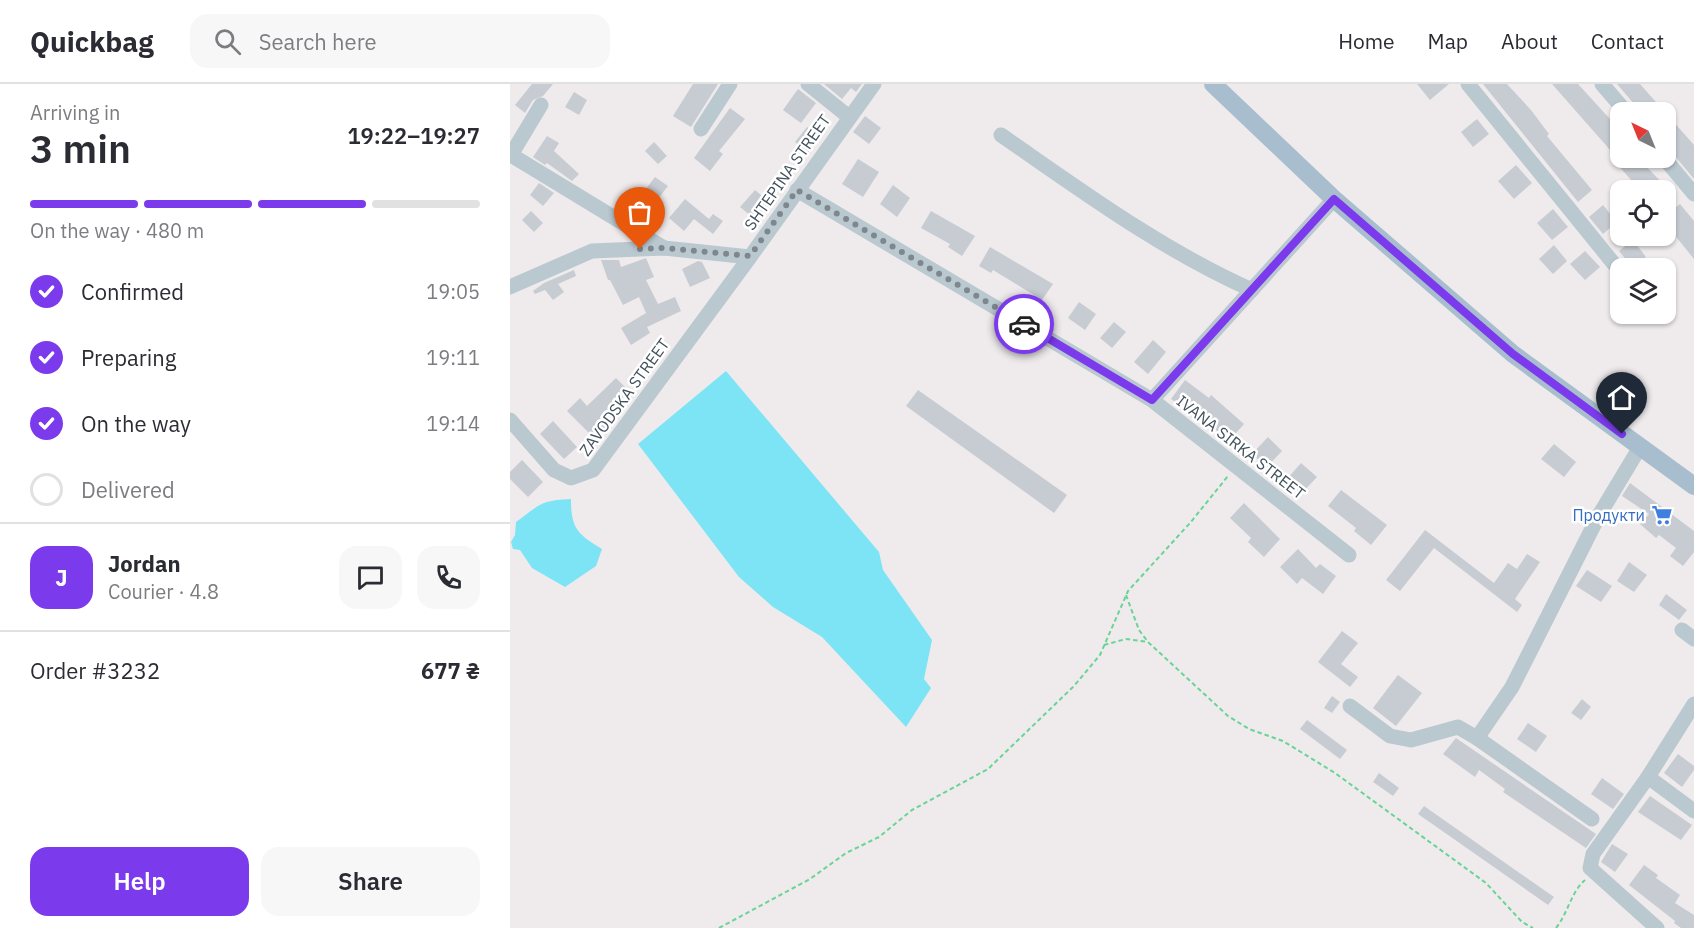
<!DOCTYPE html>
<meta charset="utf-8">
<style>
:root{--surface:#fff;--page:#f7f7f7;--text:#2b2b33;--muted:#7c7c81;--line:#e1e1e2;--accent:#7c3aed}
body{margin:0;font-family:"IBM Plex Sans",sans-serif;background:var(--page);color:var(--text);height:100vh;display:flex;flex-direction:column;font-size:22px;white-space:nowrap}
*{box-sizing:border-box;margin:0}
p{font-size:20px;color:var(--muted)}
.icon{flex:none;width:33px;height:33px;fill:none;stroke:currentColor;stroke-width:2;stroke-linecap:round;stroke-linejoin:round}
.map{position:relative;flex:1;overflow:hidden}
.side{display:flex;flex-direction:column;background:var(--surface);width:510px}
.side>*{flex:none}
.needle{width:39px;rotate:317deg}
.buttons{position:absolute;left:1100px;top:18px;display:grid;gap:12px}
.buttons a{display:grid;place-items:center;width:66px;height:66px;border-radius:12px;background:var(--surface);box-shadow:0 2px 4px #0004;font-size:30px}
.pin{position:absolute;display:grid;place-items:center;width:51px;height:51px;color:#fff;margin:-62px -26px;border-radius:50% 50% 50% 0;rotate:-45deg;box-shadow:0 0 6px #0007}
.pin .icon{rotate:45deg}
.courier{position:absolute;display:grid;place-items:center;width:60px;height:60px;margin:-30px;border:4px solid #7c3aed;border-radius:50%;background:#fff;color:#222;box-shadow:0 2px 8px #0007}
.head em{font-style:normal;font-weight:600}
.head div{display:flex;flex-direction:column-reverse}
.head{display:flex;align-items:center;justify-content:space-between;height:102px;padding:0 30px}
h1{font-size:39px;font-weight:600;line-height:45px}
.bar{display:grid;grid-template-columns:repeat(4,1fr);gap:9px 6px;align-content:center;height:72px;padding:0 30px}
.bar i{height:8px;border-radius:4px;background:var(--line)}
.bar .selected{background:var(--accent)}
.bar p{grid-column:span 4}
.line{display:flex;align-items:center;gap:15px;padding:0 30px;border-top:2px solid var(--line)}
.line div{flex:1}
.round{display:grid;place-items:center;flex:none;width:63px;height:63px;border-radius:18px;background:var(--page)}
ol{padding:0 30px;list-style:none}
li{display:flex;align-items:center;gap:18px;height:66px}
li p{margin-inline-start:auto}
li .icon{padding:6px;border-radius:50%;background:var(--accent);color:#fff;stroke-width:4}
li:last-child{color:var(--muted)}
li i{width:33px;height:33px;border:3px solid var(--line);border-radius:50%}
.action{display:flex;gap:12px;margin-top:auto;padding:12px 30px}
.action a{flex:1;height:69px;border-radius:18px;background:var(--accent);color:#fff;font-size:24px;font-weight:600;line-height:69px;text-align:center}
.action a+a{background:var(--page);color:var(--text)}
header{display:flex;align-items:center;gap:36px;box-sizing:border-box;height:84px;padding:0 30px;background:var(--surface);border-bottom:2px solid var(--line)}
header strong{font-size:28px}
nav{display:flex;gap:33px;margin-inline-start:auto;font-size:21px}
.search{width:420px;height:54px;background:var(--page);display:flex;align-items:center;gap:15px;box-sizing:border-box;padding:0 21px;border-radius:18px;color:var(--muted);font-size:22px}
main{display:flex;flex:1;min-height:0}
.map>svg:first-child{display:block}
</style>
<header>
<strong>Quickbag</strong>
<div class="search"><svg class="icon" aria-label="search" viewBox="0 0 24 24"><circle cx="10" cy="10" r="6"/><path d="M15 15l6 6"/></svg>Search here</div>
<nav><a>Home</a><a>Map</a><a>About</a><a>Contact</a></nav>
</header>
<main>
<section class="side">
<div class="head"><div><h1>3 min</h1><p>Arriving in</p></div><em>19:22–19:27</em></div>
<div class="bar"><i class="selected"></i><i class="selected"></i><i class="selected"></i><i></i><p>On the way · 480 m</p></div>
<ol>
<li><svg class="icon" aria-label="check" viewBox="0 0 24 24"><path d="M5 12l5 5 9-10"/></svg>Confirmed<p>19:05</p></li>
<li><svg class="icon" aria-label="check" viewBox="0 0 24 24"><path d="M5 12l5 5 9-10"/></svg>Preparing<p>19:11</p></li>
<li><svg class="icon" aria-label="check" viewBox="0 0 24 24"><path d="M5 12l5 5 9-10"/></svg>On the way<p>19:14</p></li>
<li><i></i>Delivered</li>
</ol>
<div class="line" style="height:108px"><b class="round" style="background:var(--accent);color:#fff">J</b><div><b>Jordan</b><p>Courier · 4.8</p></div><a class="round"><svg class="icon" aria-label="chat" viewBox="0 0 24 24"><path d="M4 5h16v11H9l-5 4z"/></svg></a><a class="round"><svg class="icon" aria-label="phone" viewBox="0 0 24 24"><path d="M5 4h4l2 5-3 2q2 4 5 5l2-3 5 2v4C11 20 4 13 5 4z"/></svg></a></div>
<div class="line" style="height:78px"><div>Order #3232</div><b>677 ₴</b></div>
<div class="action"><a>Help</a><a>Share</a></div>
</section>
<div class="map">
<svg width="1184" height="844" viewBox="0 0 1184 844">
<rect width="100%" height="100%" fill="#efebec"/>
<g fill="#7ce4f4">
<polygon points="216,287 369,468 373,486 422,556 414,595 421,604 396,643 312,553 263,523 229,493 128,360"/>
<path d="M61 415C61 444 67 450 92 465L86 482 55 503 22 484 10 466 3 465 1 458 5 451 6 438C29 422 29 416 61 415Z"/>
</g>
<g fill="#c7ccd2">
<polygon points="22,0 43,0 33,12 23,16 15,29 5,21"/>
<polygon points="183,0 208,0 181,43 163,32"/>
<polygon points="314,0 352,0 346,8 341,4 332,15"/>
<polygon points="907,0 939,0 920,16"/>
<polygon points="973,0 997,0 1021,26 1039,50 1037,52 1082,106 1068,118"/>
<polygon points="1042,0 1068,0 1110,46 1110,59 1101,67"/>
<polygon points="1107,0 1130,0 1184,61 1184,95 1155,60 1155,28 1131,28"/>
<polygon points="288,5 306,19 291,39 273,26"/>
<polygon points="64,8 77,16 69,31 55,23"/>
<polygon points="220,24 235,35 209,67 213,70 200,87 184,74"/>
<polygon points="355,32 371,44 359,60 343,48"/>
<polygon points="967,35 979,50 963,63 951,48"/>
<polygon points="297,43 310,53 298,69 285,58"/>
<polygon points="37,52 49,59 44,67 69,90 62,97 37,79 35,81 23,73"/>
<polygon points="144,58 157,72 148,80 135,67"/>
<polygon points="1115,74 1128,74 1159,106 1130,106 1107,80"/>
<polygon points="348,75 369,88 353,113 332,100"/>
<polygon points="1006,81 1022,99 1004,115 988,97"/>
<polygon points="145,93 158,102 148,115 135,106"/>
<polygon points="29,99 44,109 33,122 20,111"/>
<polygon points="383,101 400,114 387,133 370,120"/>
<polygon points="245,106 260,119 246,136 230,123"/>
<polygon points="175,115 199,135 203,130 213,137 203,150 184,135 174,147 159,134"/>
<polygon points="1170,120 1184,137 1184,175 1155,139 1155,132"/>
<polygon points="1093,121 1107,138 1093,150 1079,133"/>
<polygon points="1043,125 1058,143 1042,156 1027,139"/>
<polygon points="21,127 33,139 24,148 12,136"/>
<polygon points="421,127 465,152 452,172 438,163 440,160 411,144"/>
<polygon points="1123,156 1136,173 1122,183 1109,167"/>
<polygon points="1044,161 1057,177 1043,190 1029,175"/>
<polygon points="480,163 543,200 532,216 483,186 481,189 469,182"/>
<polygon points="1075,167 1090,183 1075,196 1060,180"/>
<polygon points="136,174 144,193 136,196 148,220 165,213 171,227 137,243 140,249 121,261 111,244 136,229 129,213 113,221 100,196 98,196 91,176 109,176 111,183"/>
<polygon points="188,177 192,178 200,194 180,203 172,185"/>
<polygon points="64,186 66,192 48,200 54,208 43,216 35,206 25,210 23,207 34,199"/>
<polygon points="569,218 586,230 575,246 558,234"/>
<polygon points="604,238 616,248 602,264 590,254"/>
<polygon points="643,256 656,268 638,290 624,278"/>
<polygon points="106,294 119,307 89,336 96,344 85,355 57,327 70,314 77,322"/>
<polygon points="675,296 699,314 701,311 734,340 719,357 675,320 673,323 661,315"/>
<polygon points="408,306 557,411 544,429 396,322"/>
<polygon points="43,337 67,363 54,375 30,350"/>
<polygon points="758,353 772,367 757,383 742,370"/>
<polygon points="1044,360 1066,378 1054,393 1031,375"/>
<polygon points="12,376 33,398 18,413 0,395 0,388"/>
<polygon points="791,379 807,393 791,410 776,396"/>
<polygon points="1120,399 1184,447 1184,468 1173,482 1160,472 1166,464 1149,451 1146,454 1130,440 1139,430 1112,412"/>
<polygon points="831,406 877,441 861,461 844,447 846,444 818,422"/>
<polygon points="734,419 770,455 754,473 738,458 741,454 720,434"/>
<polygon points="915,446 984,499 998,479 1007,485 1017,470 1030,478 1005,515 1012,521 1007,528 924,464 890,507 876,496"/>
<polygon points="788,465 806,484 810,480 826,492 813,510 792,494 787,500 770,483"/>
<polygon points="1119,478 1137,491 1124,508 1107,497"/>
<polygon points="1077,486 1102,502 1091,518 1066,502"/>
<polygon points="1156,510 1177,526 1169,536 1149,521"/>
<polygon points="832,547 848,559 831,580 848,593 840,603 808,578"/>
<polygon points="888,591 912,609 886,642 863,624"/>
<polygon points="822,612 830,618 822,629 814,624"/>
<polygon points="1072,615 1081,623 1071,636 1061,629"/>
<polygon points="797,636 837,666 830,675 790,645"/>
<polygon points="1018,639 1037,652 1026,668 1007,655"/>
<polygon points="946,654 1086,750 1076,764 993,708 995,705 969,686 965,693 933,670"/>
<polygon points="1168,670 1184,682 1184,686 1172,703 1154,689"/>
<polygon points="869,689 889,704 883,712 863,698"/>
<polygon points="1092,694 1114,710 1103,725 1081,710"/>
<polygon points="1140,712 1182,741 1171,756 1128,728"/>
<polygon points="914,722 1044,813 1038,821 908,730"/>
<polygon points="1102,760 1118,770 1105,788 1091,778"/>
<polygon points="1134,781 1148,791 1146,794 1170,811 1165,819 1184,831 1184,844 1171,844 1164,839 1165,837 1119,801"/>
</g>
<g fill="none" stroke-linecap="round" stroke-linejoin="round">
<g stroke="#69d498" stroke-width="2" stroke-dasharray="4.5 3" stroke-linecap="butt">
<polyline points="616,511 629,546 638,558 718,632 739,645 773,657 825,689 976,799 1012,838 1023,844"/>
<polyline points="594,561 616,555 638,558"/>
<polyline points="209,844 300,795 336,769 369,753 402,726 478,685 564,602 590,571 618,507 680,439 718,392"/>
<path d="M1046 844C1058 829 1061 808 1075 796"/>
</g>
<g stroke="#bac8d0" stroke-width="15">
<polyline points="298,0 339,33"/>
<polyline points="958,0 1104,180"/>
<polyline points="1092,0 1116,28"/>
<polyline points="31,21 1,71 154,164"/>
<polyline points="191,45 220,0"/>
<path d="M491 51C572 107 652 166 742 206"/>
<polyline points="1154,74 1184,110"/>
<polyline points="287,106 642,316 839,471"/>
<polyline points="0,203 82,167 154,164 240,173 364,0"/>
<polyline points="642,316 824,115"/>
<polyline points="0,336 44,386 61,394 83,386 240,173"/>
<polyline points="1172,546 1184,555"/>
<polyline points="840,622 880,652 901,656 948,643 967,654"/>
<polyline points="1138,693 1184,727"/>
<polyline points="1082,735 967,654 1002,603 1088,433 1130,363"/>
<polyline points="1147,844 1080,784 1083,770 1138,693 1184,620"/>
</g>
<polyline stroke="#a8bece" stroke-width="18" points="703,0 824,115 1003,270 1184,402"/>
</g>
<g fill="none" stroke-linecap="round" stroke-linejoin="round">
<polyline stroke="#7f878e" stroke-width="6" stroke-dasharray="0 10.8" points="130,165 154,164 240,172 287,106 514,240"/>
<polyline stroke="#7c3aed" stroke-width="8" points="514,240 642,316 824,115 1003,270 1112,350"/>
</g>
<defs>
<g id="supermarket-bare" transform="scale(1.62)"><path d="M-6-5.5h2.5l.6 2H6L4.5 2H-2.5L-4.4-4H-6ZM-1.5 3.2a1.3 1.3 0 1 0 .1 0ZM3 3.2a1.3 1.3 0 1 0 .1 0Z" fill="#3f7fe0" stroke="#fff" stroke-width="2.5" paint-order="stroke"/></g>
</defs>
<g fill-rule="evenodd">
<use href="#supermarket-bare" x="1152" y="431"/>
</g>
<g text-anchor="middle" stroke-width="5" stroke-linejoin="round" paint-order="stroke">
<g font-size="16" fill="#42515b" stroke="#fff">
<text transform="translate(277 88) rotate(-55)" y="6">SHTEPINA STREET</text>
<text transform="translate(114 313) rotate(-54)" y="6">ZAVODSKA STREET</text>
<text transform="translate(731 363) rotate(38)" y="6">IVANA SIRKA STREET</text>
</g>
<g font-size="16" fill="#366cbe" stroke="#fff" text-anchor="end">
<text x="1135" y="437">Продукти</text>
</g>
</g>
</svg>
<div class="buttons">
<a><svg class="needle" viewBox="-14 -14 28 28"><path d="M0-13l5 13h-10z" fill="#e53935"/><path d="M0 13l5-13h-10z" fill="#7c7c81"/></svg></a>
<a><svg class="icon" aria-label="locate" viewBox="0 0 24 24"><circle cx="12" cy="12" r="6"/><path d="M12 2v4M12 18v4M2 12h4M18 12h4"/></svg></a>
<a><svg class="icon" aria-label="layers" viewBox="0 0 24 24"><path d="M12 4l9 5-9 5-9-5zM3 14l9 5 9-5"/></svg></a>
</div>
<div class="pin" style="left:130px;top:165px;background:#ea580c"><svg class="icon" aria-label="bag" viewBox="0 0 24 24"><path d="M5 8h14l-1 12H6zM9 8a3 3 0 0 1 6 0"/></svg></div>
<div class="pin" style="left:1112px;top:350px;background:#1f2937"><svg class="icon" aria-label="home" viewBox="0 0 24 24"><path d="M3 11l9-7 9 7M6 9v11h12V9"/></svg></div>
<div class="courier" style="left:514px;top:240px"><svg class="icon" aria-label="car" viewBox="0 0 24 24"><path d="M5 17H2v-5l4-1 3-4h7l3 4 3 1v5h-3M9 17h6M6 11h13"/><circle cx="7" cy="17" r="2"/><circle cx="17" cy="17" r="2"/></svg></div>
</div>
</main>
